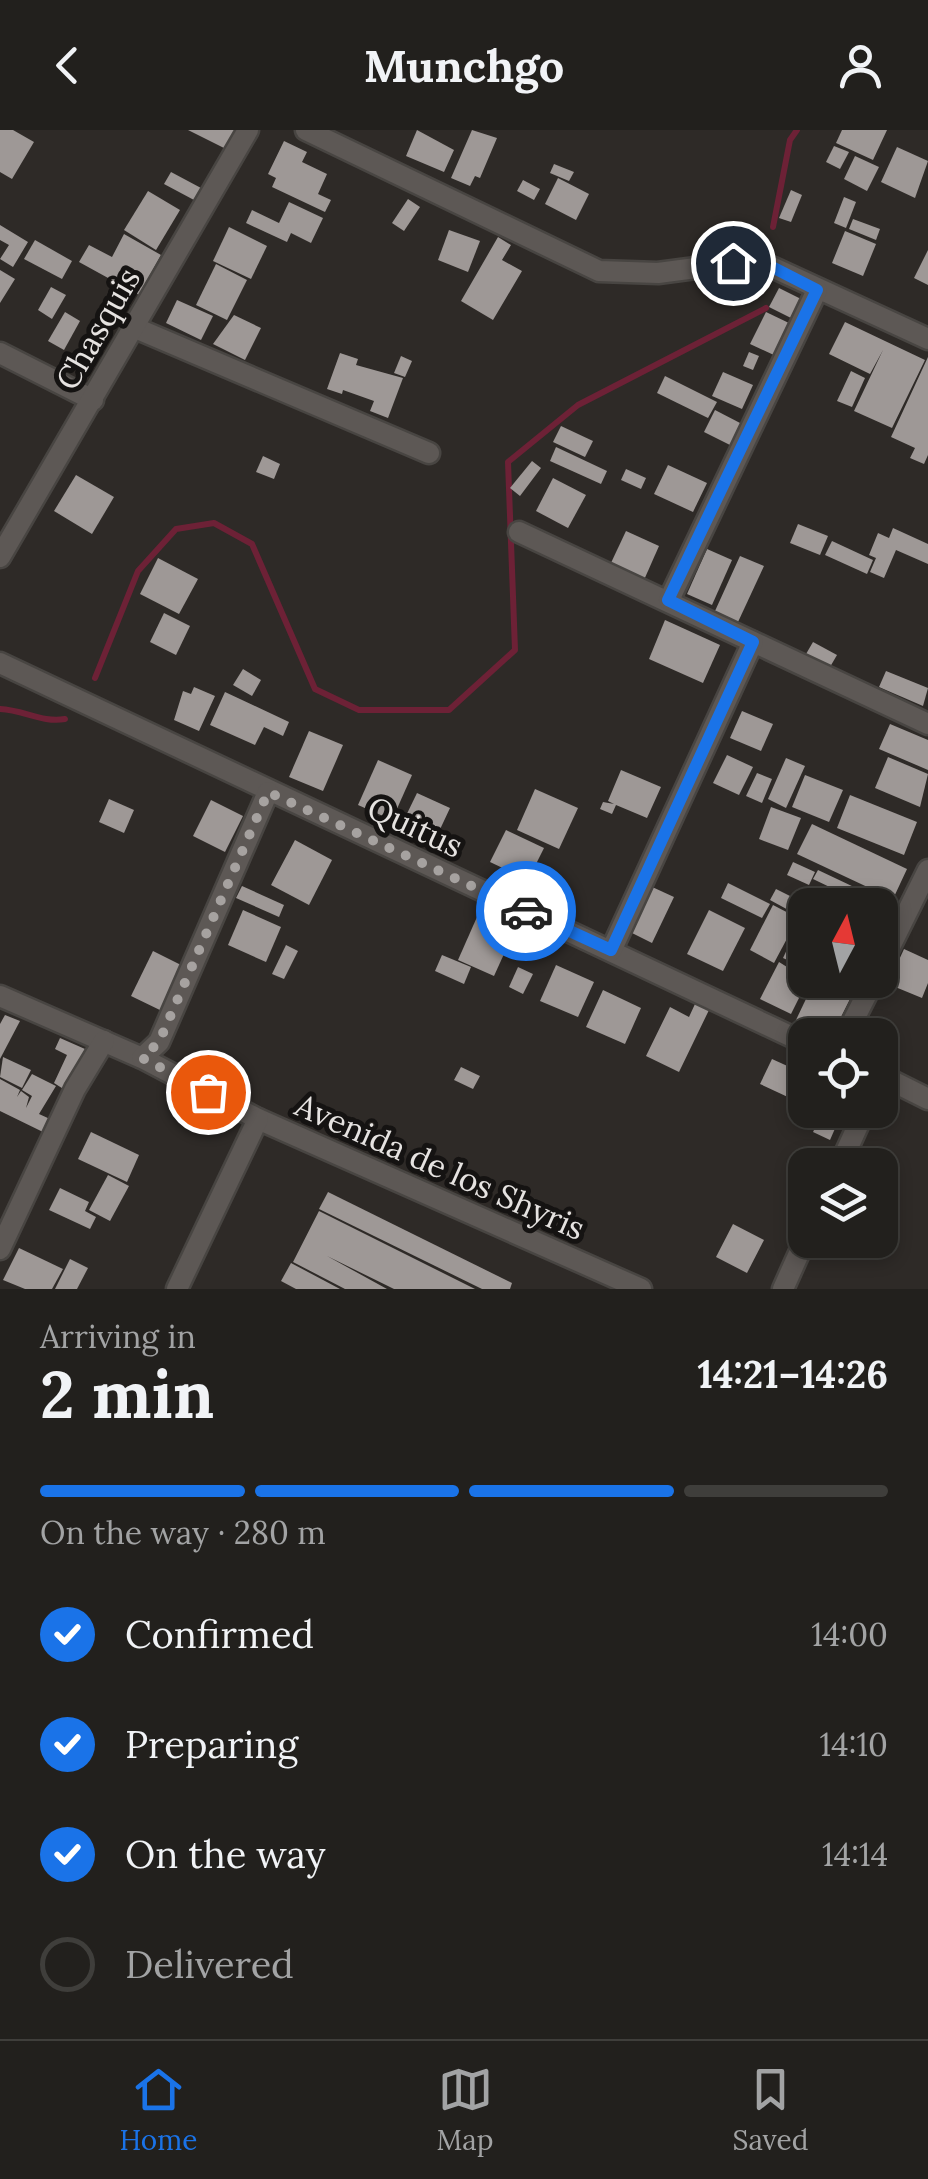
<!DOCTYPE html>
<meta charset="utf-8">
<style>
:root{--surface:#22201d;--page:#2e2d2a;--text:#f1f3f6;--muted:#a2a3a4;--line:#3f3e3b;--accent:#1a73e8}
body{margin:0;font-family:Lora,serif;background:var(--page);color:var(--text);height:100vh;display:flex;flex-direction:column;font-size:38px;white-space:nowrap}
*{box-sizing:border-box;margin:0}
p{font-size:32px;color:var(--muted)}
.icon{flex:none;width:55px;height:55px;fill:none;stroke:currentColor;stroke-width:2;stroke-linecap:round;stroke-linejoin:round}
.map{position:relative;height:1159px;overflow:hidden}
.side{display:flex;flex-direction:column;background:var(--surface);flex:1}
.side>*{flex:none}
.needle{width:65px;rotate:7deg}
.tools{position:absolute;left:788px;top:758px;display:grid;gap:20px}
.tools a{display:grid;place-items:center;width:110px;height:110px;border-radius:20px;background:var(--surface);box-shadow:0 5px 15px #0003,0 0 0 2px var(--line);font-size:50px}
.pin{position:absolute;display:grid;place-items:center;width:85px;height:85px;color:#fff;margin:-42px;border:5px solid #fff;border-radius:50%;box-shadow:0 2px 10px #0007}
.courier{position:absolute;display:grid;place-items:center;width:100px;height:100px;margin:-50px;border:8px solid #1a73e8;border-radius:50%;background:#fff;color:#222;box-shadow:0 2px 12px #0007}
.head em{font-style:normal;font-weight:700}
.head div{display:flex;flex-direction:column-reverse}
.head{display:flex;align-items:center;justify-content:space-between;height:170px;padding:0 40px}
h1{font-size:65px;font-weight:700;line-height:75px}
.bar{display:grid;grid-template-columns:repeat(4,1fr);gap:15px 10px;align-content:center;height:120px;padding:0 40px}
.bar i{height:12px;border-radius:8px;background:var(--line)}
.bar .on{background:var(--accent)}
.bar p{grid-column:span 4}
ol{padding:0 40px;list-style:none}
li{display:flex;align-items:center;gap:30px;height:110px}
li p{margin-inline-start:auto}
li .icon{padding:10px;border-radius:50%;background:var(--accent);color:#fff;stroke-width:4}
li:last-child{color:var(--muted)}
li i{width:55px;height:55px;border:5px solid var(--line);border-radius:50%}
header{display:flex;justify-content:space-between;align-items:center;height:130px;padding:0 40px;background:var(--surface);font-size:45px;font-weight:700}
.dock{display:flex;justify-content:space-around;align-items:center;height:140px;border-top:2px solid var(--line);background:var(--surface);font-size:28px;color:var(--muted)}
.dock a{display:grid;justify-items:center;gap:5px}
.dock .on{color:var(--accent)}
.map>svg:first-child{display:block}
</style>
<header><svg class="icon" aria-label="back" viewBox="0 0 24 24"><path d="M15 5l-7 7 7 7"/></svg>Munchgo<svg class="icon" aria-label="person" viewBox="0 0 24 24"><circle cx="12" cy="8" r="4"/><path d="M4 21q1-7 8-7t8 7"/></svg></header>
<div class="map">
<svg width="928" height="1159" viewBox="0 0 928 1159">
<rect width="100%" height="100%" fill="#2e2a27"/>
<g fill="none" stroke-linecap="round" stroke-linejoin="round">
<g stroke="#6d2136" stroke-width="6">
<polyline points="773,97 790,10 797,0"/>
<polyline points="95,548 138,441 176,399 214,393 252,414 315,559 359,580 449,580 515,520 508,332 578,275 766,178"/>
<path d="M0 579C24 580 42 593 65 589"/>
</g>
</g>
<g fill="#9e9896">
<polygon points="0,0 13,0 34,12 12,49 0,42"/>
<polygon points="188,0 235,0 226,19"/>
<polygon points="417,0 454,20 444,42 406,26"/>
<polygon points="472,0 497,8 480,48 475,46 470,56 451,48"/>
<polygon points="842,0 887,0 873,30 836,13"/>
<polygon points="284,11 307,22 302,32 327,44 318,64 331,70 325,82 272,57 276,48 268,44"/>
<polygon points="834,16 849,22 840,39 826,32"/>
<polygon points="897,17 928,31 915,68 881,52"/>
<polygon points="855,26 879,37 867,61 844,49"/>
<polygon points="554,34 574,42 569,51 550,43"/>
<polygon points="171,42 201,58 194,70 164,54"/>
<polygon points="558,48 589,64 576,90 545,74"/>
<polygon points="523,50 540,59 534,70 517,61"/>
<polygon points="791,60 802,65 791,92 779,88"/>
<polygon points="148,61 180,80 156,120 124,100"/>
<polygon points="844,67 856,72 846,98 834,93"/>
<polygon points="408,69 420,77 404,101 392,93"/>
<polygon points="289,72 323,88 311,113 291,103 287,112 246,93 252,80 279,93"/>
<polygon points="853,89 880,99 876,110 849,99"/>
<polygon points="0,95 28,112 13,137 0,129 9,115 0,110"/>
<polygon points="229,97 267,116 251,149 213,131"/>
<polygon points="449,100 480,111 468,142 438,130"/>
<polygon points="845,101 876,114 863,146 832,133"/>
<polygon points="124,104 161,125 139,165 79,132 89,115 112,127"/>
<polygon points="498,107 511,115 502,130 522,141 493,190 461,171"/>
<polygon points="35,110 72,131 62,149 24,129"/>
<polygon points="928,120 928,155 914,148"/>
<polygon points="216,134 247,150 227,190 196,175"/>
<polygon points="0,140 15,149 0,173"/>
<polygon points="51,157 66,165 52,189 38,180"/>
<polygon points="779,158 801,169 791,188 769,177"/>
<polygon points="177,170 213,186 201,210 166,193"/>
<polygon points="65,182 80,191 64,220 48,211"/>
<polygon points="766,182 791,194 776,226 750,214"/>
<polygon points="234,185 261,198 245,230 213,214"/>
<polygon points="845,192 925,230 892,298 854,281 883,220 870,244 829,224"/>
<polygon points="749,222 759,226 753,240 743,236"/>
<polygon points="340,223 358,229 356,235 403,248 388,288 370,281 374,271 343,260 342,264 327,259"/>
<polygon points="401,226 412,231 405,247 394,243"/>
<polygon points="928,227 928,325 924,334 910,328 915,318 891,307"/>
<polygon points="851,241 865,248 852,277 837,271"/>
<polygon points="723,242 753,255 742,279 712,266"/>
<polygon points="665,246 717,272 708,288 657,263"/>
<polygon points="715,280 742,294 730,315 704,302"/>
<polygon points="561,296 593,311 585,327 553,312"/>
<polygon points="556,317 607,341 601,354 550,331"/>
<polygon points="263,326 280,334 274,349 256,342"/>
<polygon points="532,331 541,338 520,366 510,358"/>
<polygon points="668,335 707,353 693,382 654,364"/>
<polygon points="626,339 646,348 641,359 621,350"/>
<polygon points="76,345 114,367 92,404 54,381"/>
<polygon points="553,348 586,365 568,398 536,381"/>
<polygon points="798,394 828,406 820,425 790,413"/>
<polygon points="893,398 928,414 928,434 896,420 884,448 870,442 876,428 869,425 878,403 889,408"/>
<polygon points="626,401 659,416 644,450 610,435"/>
<polygon points="832,411 873,430 867,444 825,425"/>
<polygon points="707,419 732,430 712,475 687,464"/>
<polygon points="740,426 764,436 738,492 715,481"/>
<polygon points="158,428 198,449 179,484 140,464"/>
<polygon points="164,483 190,496 176,525 150,512"/>
<polygon points="665,490 720,515 703,553 649,529"/>
<polygon points="813,512 837,525 830,537 806,524"/>
<polygon points="243,539 261,550 252,566 233,555"/>
<polygon points="886,541 928,558 923,576 879,557"/>
<polygon points="194,557 215,566 199,601 174,590 183,561 191,564"/>
<polygon points="225,562 289,592 283,606 264,597 255,615 210,595"/>
<polygon points="742,581 773,594 761,621 730,608"/>
<polygon points="890,594 928,610 928,640 879,619"/>
<polygon points="309,601 343,615 323,661 289,647"/>
<polygon points="727,625 753,637 739,665 713,653"/>
<polygon points="888,627 928,644 920,677 875,658"/>
<polygon points="786,628 805,636 786,678 768,669"/>
<polygon points="378,630 412,645 392,690 358,675"/>
<polygon points="621,640 661,657 647,688 616,675 612,684 600,679 603,672 614,674 608,671"/>
<polygon points="757,643 772,649 762,673 746,666"/>
<polygon points="805,645 843,660 829,692 792,677"/>
<polygon points="535,659 578,678 559,719 517,700"/>
<polygon points="417,663 450,678 435,710 402,694"/>
<polygon points="850,665 917,692 904,725 837,698"/>
<polygon points="109,669 134,680 124,703 99,692"/>
<polygon points="211,670 243,686 225,722 193,706"/>
<polygon points="771,677 801,688 788,720 759,709"/>
<polygon points="812,694 907,739 893,769 797,724"/>
<polygon points="506,700 544,718 528,750 490,732"/>
<polygon points="295,710 332,730 309,775 271,755"/>
<polygon points="793,732 815,742 809,755 787,745"/>
<polygon points="818,740 892,775 880,799 880,775 834,775 840,762 813,749"/>
<polygon points="728,753 770,774 762,788 721,768"/>
<polygon points="242,756 284,775 279,787 236,768"/>
<polygon points="650,756 674,767 652,813 628,801"/>
<polygon points="776,759 798,770 792,782 770,770"/>
<polygon points="773,775 798,788 774,833 750,820"/>
<polygon points="243,780 281,797 266,832 228,815"/>
<polygon points="709,780 745,798 723,841 687,824"/>
<polygon points="477,787 513,804 494,846 458,830"/>
<polygon points="801,790 805,792 805,813 793,807"/>
<polygon points="792,809 805,815 805,838 783,828"/>
<polygon points="286,815 298,821 284,849 272,844"/>
<polygon points="904,819 928,830 928,853 922,868 888,854"/>
<polygon points="153,821 187,838 164,882 131,866"/>
<polygon points="442,825 471,837 464,854 435,841"/>
<polygon points="779,832 808,850 791,884 760,869"/>
<polygon points="556,835 594,852 578,887 540,871"/>
<polygon points="518,837 533,844 523,864 509,857"/>
<polygon points="815,850 852,865 832,905 796,890"/>
<polygon points="829,850 858,850 853,861"/>
<polygon points="603,860 641,878 625,914 586,897"/>
<polygon points="695,874 709,880 679,942 646,926 670,877 689,887"/>
<polygon points="5,885 20,891 0,929 0,894"/>
<polygon points="60,908 85,919 65,960 54,953 67,925 55,919"/>
<polygon points="3,927 31,940 22,958 0,947"/>
<polygon points="772,929 805,944 805,975 760,954"/>
<polygon points="461,937 480,946 473,959 454,950"/>
<polygon points="32,944 56,956 39,984 50,989 43,1002 0,981 0,949 20,960 17,967 21,961 29,967 26,978 32,966 22,960"/>
<polygon points="821,986 837,994 830,1010 813,1002"/>
<polygon points="91,1002 139,1025 127,1052 78,1029"/>
<polygon points="108,1045 129,1056 110,1091 89,1080"/>
<polygon points="60,1058 89,1072 85,1081 96,1087 90,1099 49,1080"/>
<polygon points="328,1062 512,1153 510,1159 482,1159 319,1079"/>
<polygon points="319,1081 475,1159 394,1159 327,1126 387,1159 345,1159 293,1132"/>
<polygon points="733,1094 764,1110 747,1143 716,1127"/>
<polygon points="19,1118 63,1139 52,1159 25,1159 3,1150"/>
<polygon points="70,1129 88,1138 77,1159 55,1159"/>
<polygon points="291,1133 340,1159 296,1159 281,1151"/>
</g>
<g fill="none" stroke-linecap="round" stroke-linejoin="round">
<g stroke="#484542" stroke-width="25">
<g id="street">
<polyline points="306,0 599,141 658,143 733,133 774,138 928,209"/>
<polyline points="133,197 429,323"/>
<polyline points="0,223 93,270"/>
<polyline points="519,402 928,594"/>
<polyline points="0,427 248,0"/>
<polyline points="669,470 817,160"/>
<polyline points="0,533 805,913"/>
<polyline points="611,821 753,512"/>
<polyline points="880,837 928,740"/>
<polyline points="0,866 142,928 258,989 641,1159"/>
<polyline points="846,905 874,850"/>
<polyline points="142,928 159,912 268,662"/>
<polyline points="880,945 928,969"/>
<polyline points="840,1035 865,980"/>
<polyline points="0,1119 75,959 104,911"/>
<polyline points="177,1159 258,989"/>
<polyline points="783,1159 805,1110"/>
</g>
</g>
<use href="#street" stroke="#5d5855" stroke-width="20"/>
</g>
<g fill="none" stroke-linecap="round" stroke-linejoin="round">
<polyline stroke="#a6a2a0" stroke-width="10" stroke-dasharray="0 18" points="208,962 142,928 159,912 268,662 526,781"/>
<polyline stroke="#1a73e8" stroke-width="12" points="526,781 611,820 753,512 668,470 817,160 774,138 733,133"/>
</g>
<g text-anchor="middle" stroke-width="10" stroke-linejoin="round" paint-order="stroke">
<g font-size="32" fill="#e6e3e1" stroke="#151312">
<text transform="translate(98 199) rotate(-60)" y="11">Chasquis</text>
<text transform="translate(415 697) rotate(25)" y="11">Quitus</text>
<text transform="translate(440 1037) rotate(24)" y="11">Avenida de los Shyris</text>
</g>
</g>
</svg>
<div class="tools">
<a><svg class="needle" viewBox="-14 -14 28 28"><path d="M0-13l5 13h-10z" fill="#e53935"/><path d="M0 13l5-13h-10z" fill="#a2a3a4"/></svg></a>
<a><svg class="icon" aria-label="locate" viewBox="0 0 24 24"><circle cx="12" cy="12" r="6"/><path d="M12 2v4M12 18v4M2 12h4M18 12h4"/></svg></a>
<a><svg class="icon" aria-label="layers" viewBox="0 0 24 24"><path d="M12 4l9 5-9 5-9-5zM3 14l9 5 9-5"/></svg></a>
</div>
<div class="pin" style="left:208px;top:962px;background:#ea580c"><svg class="icon" aria-label="bag" viewBox="0 0 24 24"><path d="M5 8h14l-1 12H6zM9 8a3 3 0 0 1 6 0"/></svg></div>
<div class="pin" style="left:733px;top:133px;background:#1f2937"><svg class="icon" aria-label="home" viewBox="0 0 24 24"><path d="M3 11l9-7 9 7M6 9v11h12V9"/></svg></div>
<div class="courier" style="left:526px;top:781px"><svg class="icon" aria-label="car" viewBox="0 0 24 24"><path d="M5 17H2v-5l4-1 3-4h7l3 4 3 1v5h-3M9 17h6M6 11h13"/><circle cx="7" cy="17" r="2"/><circle cx="17" cy="17" r="2"/></svg></div>
</div>
<section class="side">
<div class="head"><div><h1>2 min</h1><p>Arriving in</p></div><em>14:21–14:26</em></div>
<div class="bar"><i class="on"></i><i class="on"></i><i class="on"></i><i></i><p>On the way · 280 m</p></div>
<ol>
<li><svg class="icon" aria-label="check" viewBox="0 0 24 24"><path d="M5 12l5 5 9-10"/></svg>Confirmed<p>14:00</p></li>
<li><svg class="icon" aria-label="check" viewBox="0 0 24 24"><path d="M5 12l5 5 9-10"/></svg>Preparing<p>14:10</p></li>
<li><svg class="icon" aria-label="check" viewBox="0 0 24 24"><path d="M5 12l5 5 9-10"/></svg>On the way<p>14:14</p></li>
<li><i></i>Delivered</li>
</ol>
</section>
<nav class="dock">
<a class="on"><svg class="icon" aria-label="home" viewBox="0 0 24 24"><path d="M3 11l9-7 9 7M6 9v11h12V9"/></svg>Home</a>
<a><svg class="icon" aria-label="map" viewBox="0 0 24 24"><path d="M3 6l6-2 6 2 6-2v14l-6 2-6-2-6 2zM9 4v14M15 6v14"/></svg>Map</a>
<a><svg class="icon" aria-label="saved" viewBox="0 0 24 24"><path d="M7 4h10v16l-5-4-5 4z"/></svg>Saved</a>
</nav>
